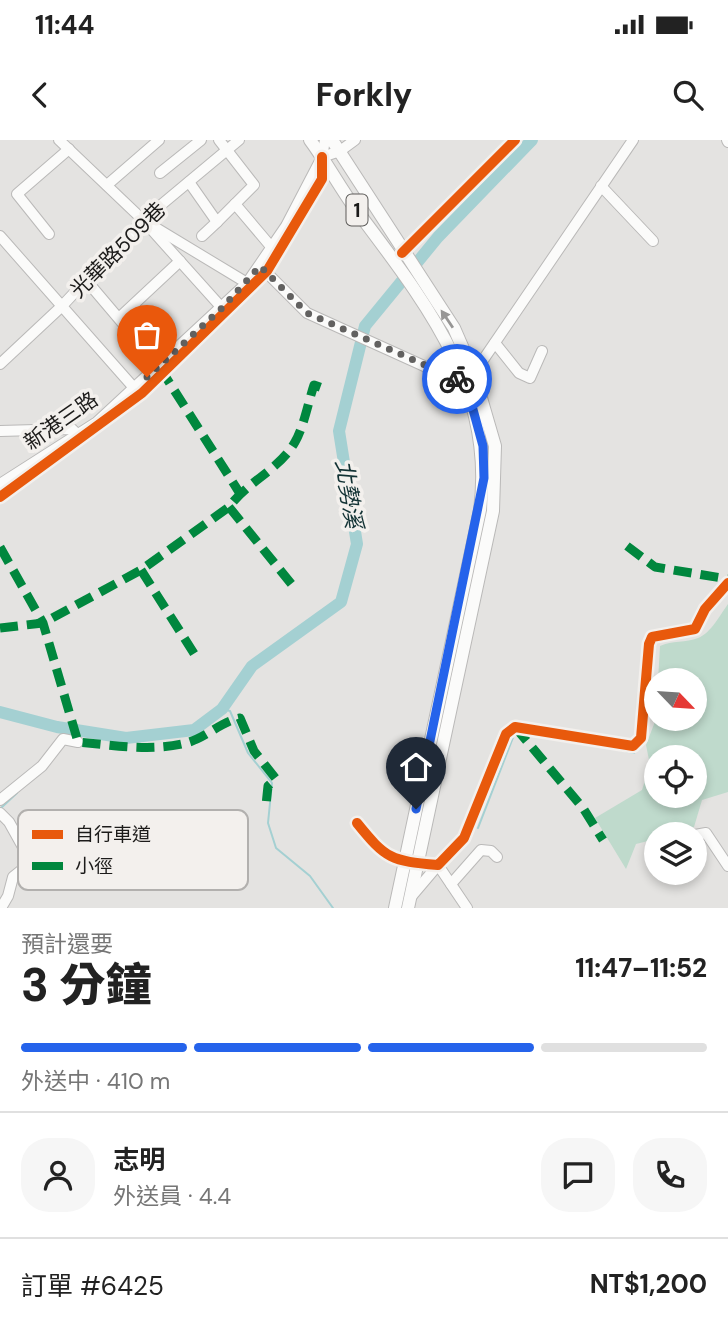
<!DOCTYPE html>
<html lang="zh-TW">
<meta charset="utf-8">
<style>
:root{--surface:#fff;--page:#f6f6f6;--text:#222;--muted:#767676;--line:#e0e0e0;--accent:#2563eb}
body{margin:0;font-family:"DM Sans","Noto Sans TC",sans-serif;background:var(--page);color:var(--text);height:100vh;display:flex;flex-direction:column;font-size:26px;white-space:nowrap}
*{box-sizing:border-box;margin:0}
p{font-size:23px;color:var(--muted)}
.icon{flex:none;width:38px;height:38px;fill:none;stroke:currentColor;stroke-width:2;stroke-linecap:round;stroke-linejoin:round}
.map{position:relative;height:768px;overflow:hidden}
.drawer{display:flex;flex-direction:column;background:var(--surface);flex:1}
.drawer>*{flex:none}
.needle{width:46px;rotate:115deg}
.tools{position:absolute;left:644px;top:528px;display:grid;gap:14px}
.tools a{display:grid;place-items:center;width:63px;height:63px;border-radius:50%;background:var(--surface);box-shadow:0 4px 10px #0003;font-size:35px}
.pin{position:absolute;display:grid;place-items:center;width:60px;height:60px;color:#fff;margin:-72px -30px;border-radius:50% 50% 50% 0;rotate:-45deg;box-shadow:0 0 7px #0007}
.pin .icon{rotate:45deg}
.courier{position:absolute;display:grid;place-items:center;width:70px;height:70px;margin:-35px;border:5px solid #2563eb;border-radius:50%;background:#fff;color:#222;box-shadow:0 2px 9px #0007}
.headline em{font-style:normal;font-weight:800}
.headline div{display:flex;flex-direction:column-reverse}
.headline{display:flex;align-items:center;justify-content:space-between;height:119px;padding:0 21px}
h1{font-size:46px;font-weight:800;line-height:52px}
.bar{display:grid;grid-template-columns:repeat(4,1fr);gap:10px 7px;align-content:center;height:84px;padding:0 21px}
.bar i{height:9px;border-radius:5px;background:var(--line)}
.bar .on{background:var(--accent)}
.bar p{grid-column:span 4}
.line{display:flex;align-items:center;gap:18px;padding:0 21px;border-top:2px solid var(--line)}
.line div{flex:1}
.round{display:grid;place-items:center;flex:none;width:74px;height:74px;border-radius:28px;background:var(--page)}
.status{display:flex;justify-content:space-between;align-items:center;height:49px;padding:0 35px;background:var(--surface);direction:ltr}
.status svg{height:19px;fill:currentColor}
header{display:flex;justify-content:space-between;align-items:center;height:91px;padding:0 21px;background:var(--surface);font-size:32px;font-weight:800}
.map>svg:first-child{display:block}
</style>
<div class="status"><b>11:44</b><svg viewBox="0 0 49 12"><path d="M0 12V9h3v3zM5 12V6h3v6zM10 12V3h3v9zM15 12V0h3v12zM26 1h20v11H26zM47 4h2v5h-2z"/></svg></div>
<header><svg class="icon" aria-label="back" viewBox="0 0 24 24"><path d="M15 5l-7 7 7 7"/></svg>Forkly<svg class="icon" aria-label="search" viewBox="0 0 24 24"><circle cx="10" cy="10" r="6"/><path d="M15 15l6 6"/></svg></header>
<div class="map">
<svg width="728" height="768" viewBox="0 0 728 768">
<rect width="100%" height="100%" fill="#e4e3e1"/>
<path fill="#bfdacc" fill-rule="evenodd" d="M728 464V652L702 660 694 687 670 695H656V699L636 704 626 729 595 678 642 650 650 625 646 605 656 579H695V541H658L660 506C672 500 686 503 698 498 711 493 720 475 728 464ZM656 618H695V656H656Z"/>
<g fill="none" stroke-linecap="round" stroke-linejoin="round">
<g stroke="#a4d0d2" stroke-width="2">
<polyline points="649,563 651,537"/>
<polyline points="222,569 230,571 248,613 272,643 268,683 276,708 310,736 333,768"/>
<polyline points="73,597 80,591"/>
<polyline points="602,606 634,613 641,606"/>
<polyline points="1,668 17,653"/>
<polyline points="478,688 514,595 521,592"/>
</g>
<polyline stroke="#a4d0d2" stroke-width="12" points="0,572 57,587 126,598 194,590 222,569 252,526 341,462 357,404 339,291 365,186 438,97 532,0"/>
<g stroke="#bab9b8" stroke-width="12">
<g id="minor">
<polyline points="59,0 143,80 222,168"/>
<polyline points="219,0 254,45 235,64"/>
<polyline points="727,0 728,2"/>
<polyline points="322,17 340,11 355,0"/>
<polyline points="160,33 201,0"/>
<polyline points="189,42 217,82 235,64 273,109"/>
<polyline points="107,45 159,0"/>
<polyline points="601,46 653,101"/>
<polyline points="151,85 247,143"/>
<polyline points="49,94 17,54 69,9"/>
<polyline points="0,96 135,249"/>
<polyline points="202,96 217,82"/>
<polyline points="260,126 307,173 466,245 633,0"/>
<polyline points="86,140 159,226"/>
<polyline points="119,178 180,121"/>
<polyline points="495,203 519,233 530,238 542,211"/>
<polyline points="0,224 61,167 143,80 239,0"/>
<polyline points="0,291 72,289 78,295"/>
<polyline points="0,344 97,282 247,143 286,86 322,17 325,0"/>
<polyline points="0,660 42,626 63,599 78,602"/>
<polyline points="0,673 9,682 28,716 23,729 13,737 8,756 1,768"/>
<path d="M357 683C386 719 391 721 438 725L464 698 506 594 515 587 633 606 641 598 649 504 652 497 695 489 705 469 728 443"/>
<polyline points="695,695 706,693 728,726"/>
<polyline points="670,737 675,733"/>
<polyline points="451,744 481,710 491,711 497,717"/>
<polyline points="410,758 438,725 467,768"/>
</g>
</g>
<g stroke="#bab9b8" stroke-width="14">
<g id="major">
<path d="M310 0C327 23 340 48 357 71 425 162 496 249 480 370L395 768"/>
<polyline points="332,0 454,188 474,234 495,306 493,371 408,768"/>
</g>
</g>
<use href="#minor" stroke="#fbfbfa" stroke-width="10"/>
<use href="#major" stroke="#fbfbfa" stroke-width="12"/>
<g stroke="#00873e" stroke-width="9" stroke-dasharray="18 9" stroke-linecap="butt">
<polyline points="160,228 239,352"/>
<polyline points="229,367 293,446"/>
<polyline points="627,406 655,427 728,439"/>
<path d="M0 407 43 483 78 602C113 605 151 612 186 603 206 598 220 582 240 578L254 611 276 639 268 646 266 665"/>
<polyline points="141,430 195,515"/>
<path d="M0 488 43 483 141 430 229 367C247 342 280 329 295 302 304 286 308 263 314 245L325 249"/>
<polyline points="515,587 583,668 603,700"/>
</g>
<g stroke="#f3f0ed" stroke-width="15">
<g id="cycleway">
<polyline points="402,113 515,0"/>
<polyline points="0,357 142,253 267,131 322,39 322,17"/>
<path d="M357 683C386 719 391 721 438 725L464 698 506 594 515 587 633 606 641 598 649 504 652 497 695 489 705 469 728 443"/>
</g>
</g>
<use href="#cycleway" stroke="#e8590c" stroke-width="10"/>
</g>
<defs><path id="oneway-solid" d="M-6-.8H1V-3.2L6.5 0L1 3.2V.8H-6Z" transform="scale(1.75)"/></defs>
<use fill="#979695" href="#oneway-solid" transform="translate(447 179) rotate(-124)"/>
<g fill="none" stroke-linecap="round" stroke-linejoin="round">
<polyline stroke="#626160" stroke-width="7" stroke-dasharray="0 12.6" points="147,237 222,168 260,126 307,173 457,239"/>
<polyline stroke="#2563eb" stroke-width="9" points="416,669 484,338 483,306 466,244 457,239"/>
</g>
<g text-anchor="middle" stroke-width="7" stroke-linejoin="round" paint-order="stroke">
<rect fill="#f3f0ed" stroke="#5c5b59" stroke-width="2" x="346.5" y="54.5" width="21" height="31" rx="5"/>
<g font-size="19" font-weight="bold" fill="#1c1b1a">
<text x="357" y="77">1</text>
</g>
<g font-size="21" fill="#1c1b1a" stroke="#f3f0ed">
<text transform="translate(118 110) rotate(-45)" y="7">光華路509巷</text>
<text transform="translate(61 281) rotate(-35)" y="7">新港三路</text>
</g>
<g font-size="23" font-style="italic" fill="#123234" stroke="#f3f0ed">
<text transform="translate(349 354) rotate(81)" y="8">北勢溪</text>
</g>
</g>
<rect x="18" y="670" width="230" height="80" rx="10" fill="#f3f0ed" stroke="#b2b0ae" stroke-width="2"/>
<rect x="32" y="690" width="31" height="9" fill="#e8590c"/>
<rect x="32" y="722" width="31" height="8" fill="#00873e"/>
<g font-size="19" fill="#1c1b1a">
<text x="75" y="701">自行車道</text>
<text x="75" y="733">小徑</text>
</g>
</svg>
<div class="tools">
<a><svg class="needle" viewBox="-14 -14 28 28"><path d="M0-13l5 13h-10z" fill="#e53935"/><path d="M0 13l5-13h-10z" fill="#767676"/></svg></a>
<a><svg class="icon" aria-label="locate" viewBox="0 0 24 24"><circle cx="12" cy="12" r="6"/><path d="M12 2v4M12 18v4M2 12h4M18 12h4"/></svg></a>
<a><svg class="icon" aria-label="layers" viewBox="0 0 24 24"><path d="M12 4l9 5-9 5-9-5zM3 14l9 5 9-5"/></svg></a>
</div>
<div class="pin" style="left:147px;top:237px;background:#ea580c"><svg class="icon" aria-label="bag" viewBox="0 0 24 24"><path d="M5 8h14l-1 12H6zM9 8a3 3 0 0 1 6 0"/></svg></div>
<div class="pin" style="left:416px;top:669px;background:#1f2937"><svg class="icon" aria-label="home" viewBox="0 0 24 24"><path d="M3 11l9-7 9 7M6 9v11h12V9"/></svg></div>
<div class="courier" style="left:457px;top:239px"><svg class="icon" aria-label="bike" viewBox="0 0 24 24"><circle cx="6" cy="16" r="4"/><circle cx="18" cy="16" r="4"/><path d="M6 16l4-8h5l3 8M10 8l3 8H6M13 5h3"/></svg></div>
</div>
<section class="drawer">
<div class="headline"><div><h1>3 分鐘</h1><p>預計還要</p></div><em>11:47–11:52</em></div>
<div class="bar"><i class="on"></i><i class="on"></i><i class="on"></i><i></i><p>外送中 · 410 m</p></div>
<div class="line" style="height:126px"><a class="round"><svg class="icon" aria-label="person" viewBox="0 0 24 24"><circle cx="12" cy="8" r="4"/><path d="M4 21q1-7 8-7t8 7"/></svg></a><div><b>志明</b><p>外送員 · 4.4</p></div><a class="round"><svg class="icon" aria-label="chat" viewBox="0 0 24 24"><path d="M4 5h16v11H9l-5 4z"/></svg></a><a class="round"><svg class="icon" aria-label="phone" viewBox="0 0 24 24"><path d="M5 4h4l2 5-3 2q2 4 5 5l2-3 5 2v4C11 20 4 13 5 4z"/></svg></a></div>
<div class="line" style="height:91px"><div>訂單 #6425</div><b>NT$1,200</b></div>
</section>
